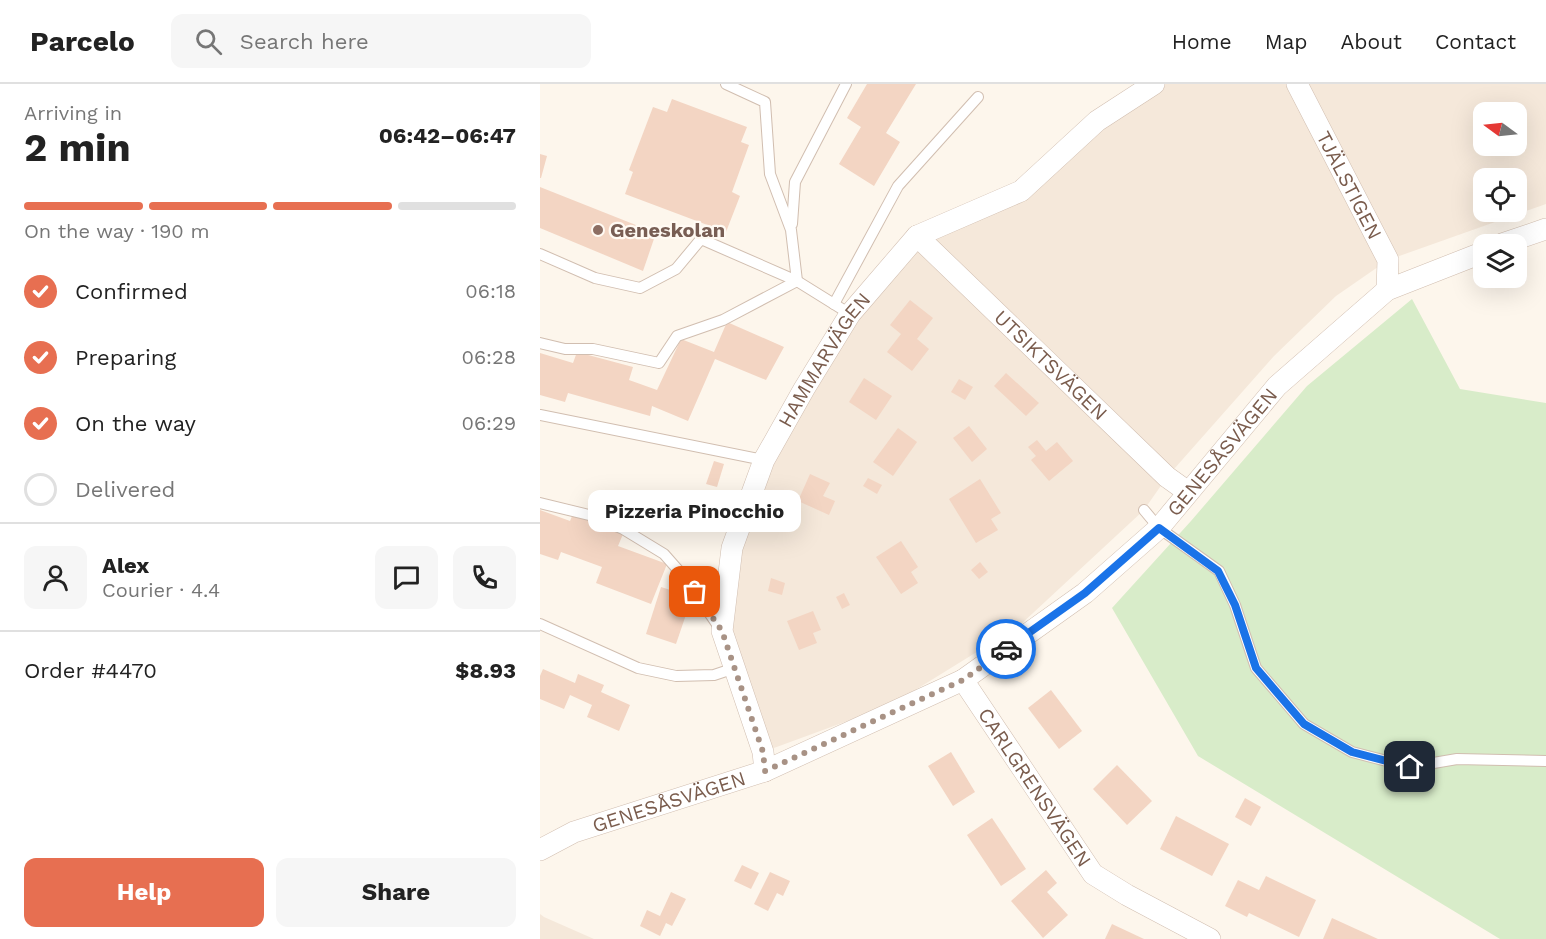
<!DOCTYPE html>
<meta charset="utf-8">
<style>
:root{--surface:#fff;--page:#f6f6f6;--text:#222;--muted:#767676;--line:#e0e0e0;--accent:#e76f51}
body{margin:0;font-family:"Work Sans",sans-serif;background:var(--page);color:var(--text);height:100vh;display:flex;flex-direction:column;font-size:22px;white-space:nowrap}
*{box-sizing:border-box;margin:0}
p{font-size:20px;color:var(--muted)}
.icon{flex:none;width:33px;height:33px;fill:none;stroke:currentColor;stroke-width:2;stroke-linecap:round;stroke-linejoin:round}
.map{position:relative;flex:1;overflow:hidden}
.details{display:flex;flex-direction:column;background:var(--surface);width:540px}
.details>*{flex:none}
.needle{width:39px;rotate:285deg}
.buttons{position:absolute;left:933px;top:18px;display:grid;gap:12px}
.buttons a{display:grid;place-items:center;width:54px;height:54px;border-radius:12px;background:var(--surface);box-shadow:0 6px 24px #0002;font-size:30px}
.pin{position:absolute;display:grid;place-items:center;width:51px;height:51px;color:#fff;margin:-26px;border-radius:12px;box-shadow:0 3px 9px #0006}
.courier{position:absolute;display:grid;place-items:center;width:60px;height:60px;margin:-30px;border:4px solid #1a73e8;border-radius:50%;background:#fff;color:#222;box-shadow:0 2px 8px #0007}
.bubble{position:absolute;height:42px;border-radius:12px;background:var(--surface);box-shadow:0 6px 24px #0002;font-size:20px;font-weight:700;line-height:42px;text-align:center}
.overview em{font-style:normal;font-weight:700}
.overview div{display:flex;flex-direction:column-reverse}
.overview{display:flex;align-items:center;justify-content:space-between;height:102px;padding:0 24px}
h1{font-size:39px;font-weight:700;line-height:45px}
.bar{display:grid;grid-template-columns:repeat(4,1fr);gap:9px 6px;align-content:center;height:72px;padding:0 24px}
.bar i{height:8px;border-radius:4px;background:var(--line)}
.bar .selected{background:var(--accent)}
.bar p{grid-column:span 4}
.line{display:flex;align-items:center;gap:15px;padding:0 24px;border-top:2px solid var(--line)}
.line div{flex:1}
.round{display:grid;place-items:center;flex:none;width:63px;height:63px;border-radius:12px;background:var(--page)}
ol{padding:0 24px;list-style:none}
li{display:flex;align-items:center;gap:18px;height:66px}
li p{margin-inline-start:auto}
li .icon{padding:6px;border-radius:50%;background:var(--accent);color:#fff;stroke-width:4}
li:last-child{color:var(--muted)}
li i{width:33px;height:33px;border:3px solid var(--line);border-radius:50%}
.cta{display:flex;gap:12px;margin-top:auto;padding:12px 24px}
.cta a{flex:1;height:69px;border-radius:12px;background:var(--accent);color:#fff;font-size:24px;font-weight:700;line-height:69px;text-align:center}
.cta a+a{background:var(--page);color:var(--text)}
header{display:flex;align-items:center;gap:36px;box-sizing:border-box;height:84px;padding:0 30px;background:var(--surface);border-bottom:2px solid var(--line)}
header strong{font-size:28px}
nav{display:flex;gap:33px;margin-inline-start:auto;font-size:21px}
.search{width:420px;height:54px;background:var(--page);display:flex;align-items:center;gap:15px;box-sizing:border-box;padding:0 21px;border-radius:12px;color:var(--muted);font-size:22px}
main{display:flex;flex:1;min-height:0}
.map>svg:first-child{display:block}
</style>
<header>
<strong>Parcelo</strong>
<div class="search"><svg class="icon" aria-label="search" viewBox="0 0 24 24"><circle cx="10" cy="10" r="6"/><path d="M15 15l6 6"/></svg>Search here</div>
<nav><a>Home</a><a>Map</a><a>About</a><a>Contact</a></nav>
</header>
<main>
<section class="details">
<div class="overview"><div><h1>2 min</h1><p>Arriving in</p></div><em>06:42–06:47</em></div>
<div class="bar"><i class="selected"></i><i class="selected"></i><i class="selected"></i><i></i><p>On the way · 190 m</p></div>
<ol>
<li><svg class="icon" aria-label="check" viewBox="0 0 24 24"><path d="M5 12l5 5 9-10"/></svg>Confirmed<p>06:18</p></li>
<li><svg class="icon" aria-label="check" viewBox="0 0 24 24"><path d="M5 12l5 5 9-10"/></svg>Preparing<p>06:28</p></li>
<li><svg class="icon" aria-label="check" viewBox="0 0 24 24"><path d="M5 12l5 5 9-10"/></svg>On the way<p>06:29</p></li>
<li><i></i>Delivered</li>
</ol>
<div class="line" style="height:108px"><a class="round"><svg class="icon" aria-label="person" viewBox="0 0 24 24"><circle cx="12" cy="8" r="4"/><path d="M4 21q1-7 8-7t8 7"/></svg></a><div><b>Alex</b><p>Courier · 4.4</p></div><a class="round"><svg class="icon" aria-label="chat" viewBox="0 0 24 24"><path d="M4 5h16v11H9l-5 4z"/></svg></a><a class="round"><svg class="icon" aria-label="phone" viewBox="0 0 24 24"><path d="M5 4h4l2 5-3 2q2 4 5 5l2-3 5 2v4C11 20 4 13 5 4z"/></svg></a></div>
<div class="line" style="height:78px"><div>Order #4470</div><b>$8.93</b></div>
<div class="cta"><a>Help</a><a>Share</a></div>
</section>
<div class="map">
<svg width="1006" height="855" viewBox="0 0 1006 855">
<rect width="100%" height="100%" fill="#fdf6ec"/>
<g fill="#f5e8da" fill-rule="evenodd">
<path d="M614 0H1006V120L848 176 796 212 734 272 627 393 604 426 479 542 351 621 223 668 182 547 192 464 264 305 377 152 481 107ZM944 28H976V62H944ZM944 94H976V128H944Z"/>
<polygon points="0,830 4,833 54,855 0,855"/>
</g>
<polygon fill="#d8ecc9" points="872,215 920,305 1006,319 1006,855 960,855 658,672 572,524 651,437 767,302"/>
<g fill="#f3d5c3">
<polygon points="327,0 376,0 346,49 360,58 334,102 299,80 321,43 307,34"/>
<polygon points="132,15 207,43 201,58 209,61 192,108 200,112 186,148 85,110 93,88 89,86 113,23 127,28"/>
<polygon points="0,70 7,72 1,94 0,94"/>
<polygon points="0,103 116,149 103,187 0,144"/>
<polygon points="370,216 393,234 377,255 389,265 372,287 347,268 361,250 350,241"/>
<polygon points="187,238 244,263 226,296 175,275 148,337 112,322 110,332 28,309 25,318 0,311 0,269 33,279 37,268 93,283 89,296 117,306 141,255 174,268"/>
<polygon points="466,289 499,319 486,332 454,302"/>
<polygon points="324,294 352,312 336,336 309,318"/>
<polygon points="419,295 433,303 425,316 411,308"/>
<polygon points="429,342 447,365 432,378 413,354"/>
<polygon points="358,344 377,358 353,392 333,378"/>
<polygon points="497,356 506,367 517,358 533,377 509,397 491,376 496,372 488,363"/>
<polygon points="174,377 184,380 177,403 166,400"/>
<polygon points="270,390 290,399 283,412 295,417 289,431 258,417"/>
<polygon points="328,394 342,401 337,410 323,402"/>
<polygon points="440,395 461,429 451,435 458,446 436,459 409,415"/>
<polygon points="0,426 30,437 33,430 83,450 78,462 127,480 111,520 56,499 62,483 21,468 18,476 0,470"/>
<polygon points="361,457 378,483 371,488 378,499 361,510 336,473"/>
<polygon points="440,478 448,488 439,495 431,486"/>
<polygon points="231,494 245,499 242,511 228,507"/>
<polygon points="121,503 152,513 136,560 106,550"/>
<polygon points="304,509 310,521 302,525 296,513"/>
<polygon points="273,527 281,546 273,549 277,559 259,566 247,537"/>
<polygon points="3,585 35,599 38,590 64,601 61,608 90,621 79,647 47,633 52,621 30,611 24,625 0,615 0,592"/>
<polygon points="511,606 542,647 519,665 488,624"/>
<polygon points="411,668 435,708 413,722 388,682"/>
<polygon points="577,681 612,717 587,741 553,705"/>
<polygon points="705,714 721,723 711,742 695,733"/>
<polygon points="636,732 689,760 672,792 620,765"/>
<polygon points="452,734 486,785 461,802 427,751"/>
<polygon points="202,781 219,789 211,805 194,797"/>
<polygon points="506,786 517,799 507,808 528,831 503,854 471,817"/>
<polygon points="230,788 250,797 243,812 237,809 228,827 214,820"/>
<polygon points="726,792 776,816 759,853 709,829 707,833 685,822 698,796 719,806"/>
<polygon points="131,808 146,815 132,842 126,839 120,852 100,842 107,826 120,832"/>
<polygon points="792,834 838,855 783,855"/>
<polygon points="572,840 604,855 565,855"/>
</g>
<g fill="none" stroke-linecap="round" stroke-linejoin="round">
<g stroke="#d1beb0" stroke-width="12">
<g id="service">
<polyline points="252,140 255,98 306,0"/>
<polyline points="0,170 55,194 100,204 136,185 161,155 257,197 310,230"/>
<polyline points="294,220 358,102 438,13"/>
<polyline points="0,259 25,265 53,265 119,279 137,252 183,236 257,197 251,146 230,90 225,18 186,0"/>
<polyline points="0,331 224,376"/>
<polyline points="0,419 49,431 83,445 124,470 146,495 181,546"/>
<polyline points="604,426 619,444 679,487 695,521 716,584 764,640 812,668 870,683 917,675 1006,677"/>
<polyline points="0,540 98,584 136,592 174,591 195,584"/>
</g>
</g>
<g stroke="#d1beb0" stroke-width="22">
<g id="minor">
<path id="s1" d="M757 0 848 176 847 206"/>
<path id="s2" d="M377 152 627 393 648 408"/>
<polyline points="962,160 1006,145"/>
<path id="s3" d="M423 596 553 790 587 811 670 855"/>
<path id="s4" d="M225 687 223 668 182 547 192 464 224 376 264 305 310 230 377 152 481 107 557 37 614 0"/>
<path id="s5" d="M0 766 34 748 225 687 423 596 545 509 619 444 737 302 847 206 944 168"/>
</g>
</g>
<use href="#service" stroke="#fff" stroke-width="10"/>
<use href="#minor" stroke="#fff" stroke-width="21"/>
</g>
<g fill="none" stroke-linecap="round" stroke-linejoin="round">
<polyline stroke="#a89285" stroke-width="6" stroke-dasharray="0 10.8" points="155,508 182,547 223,668 225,687 423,596 466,565"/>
<polyline stroke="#1a73e8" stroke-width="8" points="466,565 545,509 619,444 678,487 695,521 716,584 764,640 812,668 870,683"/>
</g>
<circle fill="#8d6e63" stroke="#fffaf3" stroke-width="2" cx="58" cy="146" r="6"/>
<g text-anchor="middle" stroke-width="4.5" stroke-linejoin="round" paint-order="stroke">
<g font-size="20" fill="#7a5c4d" stroke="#fffaf3">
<text dy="7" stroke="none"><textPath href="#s1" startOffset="114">TJÄLSTIGEN</textPath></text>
<text dy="7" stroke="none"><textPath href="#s4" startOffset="441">HAMMARVÄGEN</textPath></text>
<text dy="7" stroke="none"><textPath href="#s2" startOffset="186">UTSIKTSVÄGEN</textPath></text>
<text dy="7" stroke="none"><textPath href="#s5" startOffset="804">GENESÅSVÄGEN</textPath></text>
<text dy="7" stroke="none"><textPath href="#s3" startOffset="129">CARLGRENSVÄGEN</textPath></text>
<text dy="7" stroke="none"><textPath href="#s5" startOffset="138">GENESÅSVÄGEN</textPath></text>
</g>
<g font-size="20" font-weight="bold" fill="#785e54" stroke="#fffaf3" text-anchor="start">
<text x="70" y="153">Geneskolan</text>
</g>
</g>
</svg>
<div class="buttons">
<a><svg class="needle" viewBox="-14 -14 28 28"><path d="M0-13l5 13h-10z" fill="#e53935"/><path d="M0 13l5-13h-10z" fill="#767676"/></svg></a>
<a><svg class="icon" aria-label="locate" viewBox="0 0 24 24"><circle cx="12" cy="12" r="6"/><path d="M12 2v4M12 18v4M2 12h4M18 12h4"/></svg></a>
<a><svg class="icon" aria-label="layers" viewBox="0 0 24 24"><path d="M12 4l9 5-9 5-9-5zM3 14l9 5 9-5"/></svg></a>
</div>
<div class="pin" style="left:155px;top:508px;background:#ea580c"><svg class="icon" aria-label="bag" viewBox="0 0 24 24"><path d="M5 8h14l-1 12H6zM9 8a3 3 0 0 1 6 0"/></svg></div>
<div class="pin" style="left:870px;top:683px;background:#1f2937"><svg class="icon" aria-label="home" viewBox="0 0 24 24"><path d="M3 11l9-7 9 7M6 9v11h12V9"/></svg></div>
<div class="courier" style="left:466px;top:565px"><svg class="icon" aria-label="car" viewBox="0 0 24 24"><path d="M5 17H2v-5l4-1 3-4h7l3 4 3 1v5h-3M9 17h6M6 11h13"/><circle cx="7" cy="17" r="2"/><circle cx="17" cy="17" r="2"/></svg></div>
<div class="bubble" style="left:48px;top:406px;width:213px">Pizzeria Pinocchio</div>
</div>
</main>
